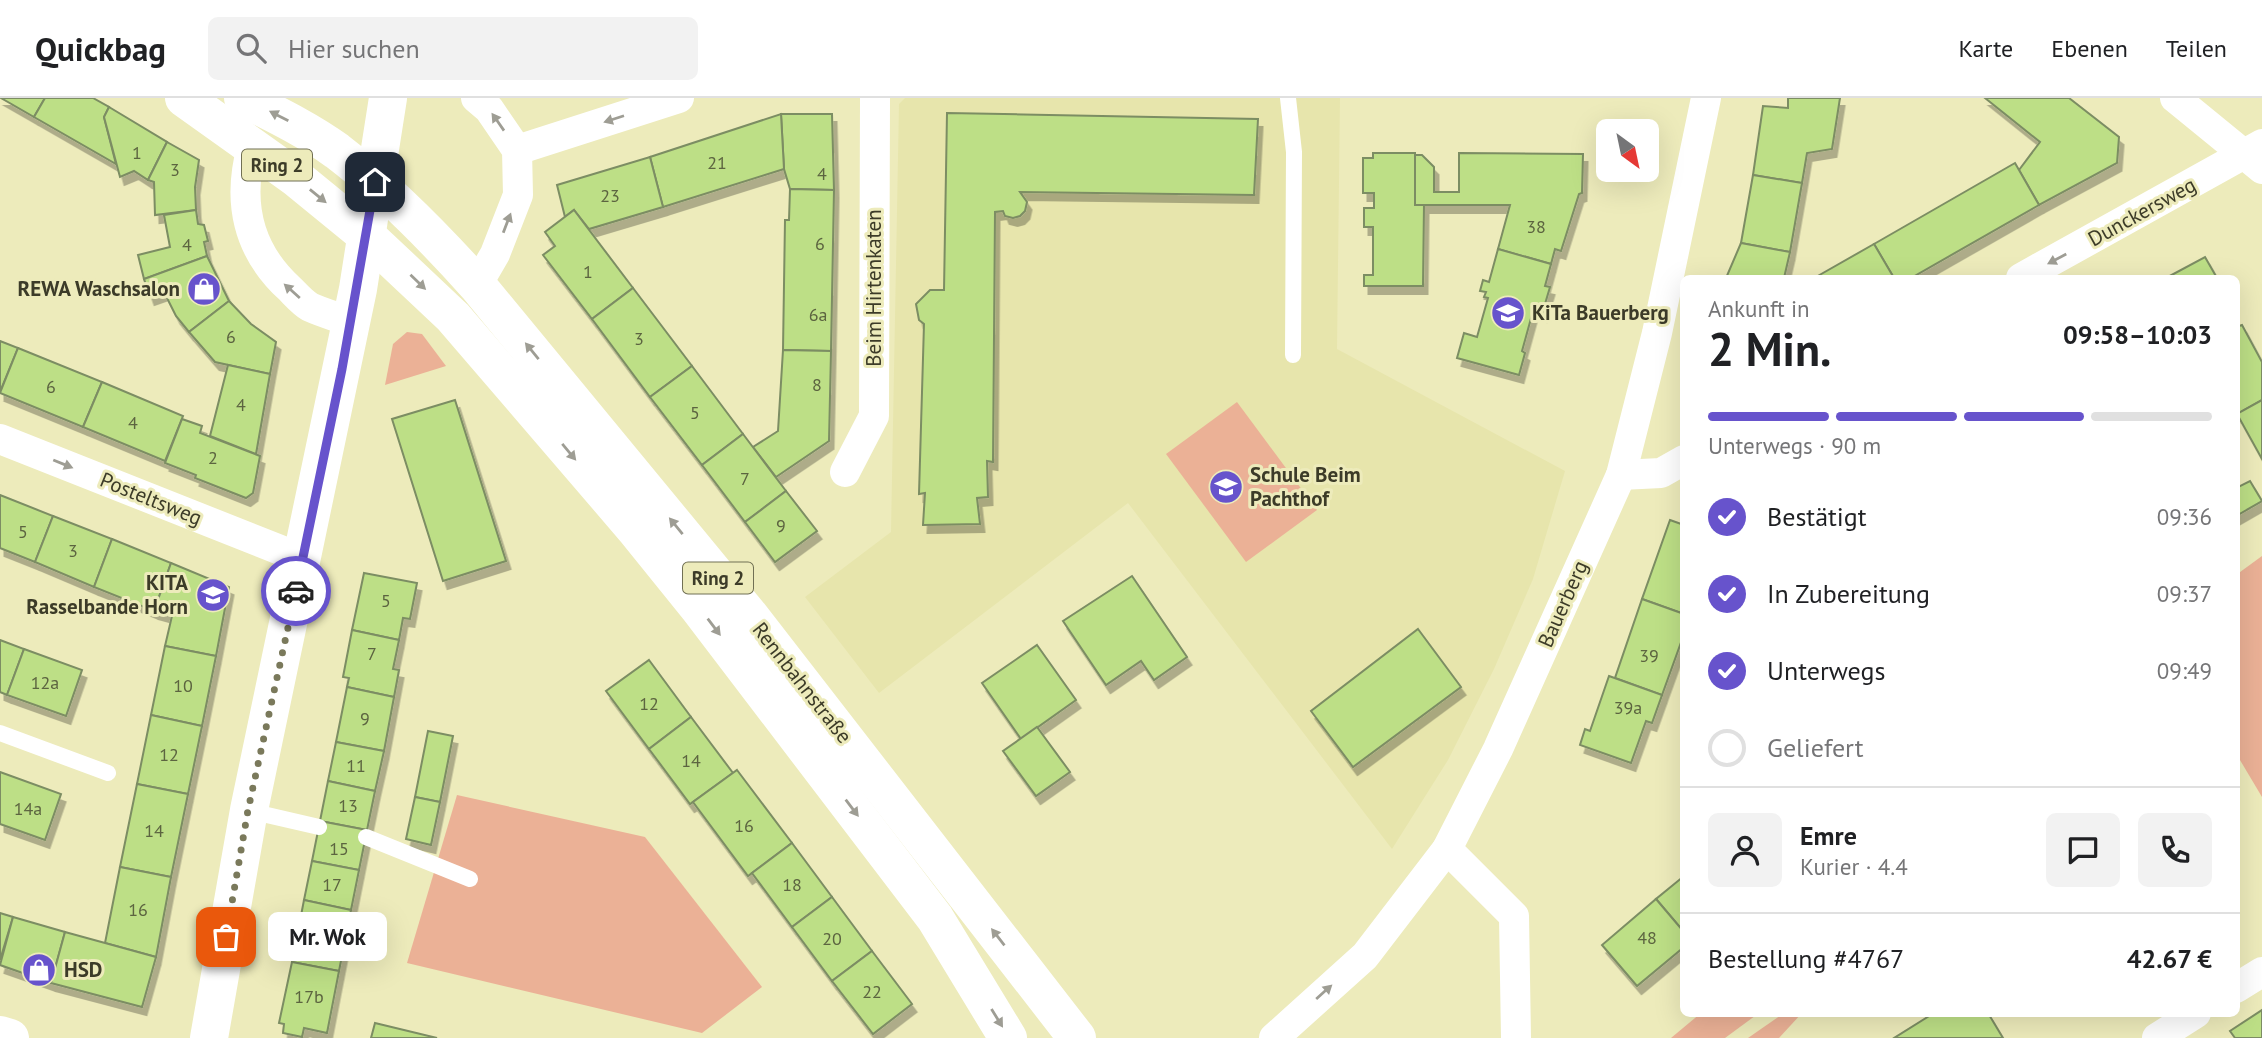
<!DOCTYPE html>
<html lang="de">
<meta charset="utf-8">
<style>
:root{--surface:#fff;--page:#f2f2f2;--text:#202124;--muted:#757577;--line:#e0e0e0;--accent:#6753cc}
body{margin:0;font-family:"PT Sans",sans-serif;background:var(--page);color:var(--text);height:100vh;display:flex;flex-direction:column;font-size:26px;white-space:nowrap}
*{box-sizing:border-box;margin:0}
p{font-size:23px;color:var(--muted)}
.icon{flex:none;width:38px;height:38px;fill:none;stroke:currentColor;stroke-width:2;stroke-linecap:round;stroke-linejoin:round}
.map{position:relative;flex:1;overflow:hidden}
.drawer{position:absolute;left:1680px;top:177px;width:560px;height:742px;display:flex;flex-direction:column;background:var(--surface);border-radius:10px;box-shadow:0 7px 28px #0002}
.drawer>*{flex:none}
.needle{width:46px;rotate:147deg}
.fabs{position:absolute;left:1596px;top:21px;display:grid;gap:14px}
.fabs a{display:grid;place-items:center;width:63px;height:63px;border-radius:10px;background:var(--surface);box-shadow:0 7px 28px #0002;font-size:35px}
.pin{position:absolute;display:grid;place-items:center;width:60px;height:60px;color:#fff;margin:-30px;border-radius:14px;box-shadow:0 4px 10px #0006}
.courier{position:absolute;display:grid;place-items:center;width:70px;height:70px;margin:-35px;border:5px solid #6753cc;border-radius:50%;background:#fff;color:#222;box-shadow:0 2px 9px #0007}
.bubble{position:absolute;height:49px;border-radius:10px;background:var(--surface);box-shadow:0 7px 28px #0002;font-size:23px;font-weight:700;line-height:49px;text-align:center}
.overview em{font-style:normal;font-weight:700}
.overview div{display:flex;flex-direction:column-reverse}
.overview{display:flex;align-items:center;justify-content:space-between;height:119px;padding:0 28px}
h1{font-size:46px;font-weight:700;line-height:52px}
.bar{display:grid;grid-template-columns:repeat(4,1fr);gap:10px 7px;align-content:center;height:84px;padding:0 28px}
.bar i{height:9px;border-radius:5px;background:var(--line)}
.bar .current{background:var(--accent)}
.bar p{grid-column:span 4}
.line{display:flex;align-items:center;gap:18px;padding:0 28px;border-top:2px solid var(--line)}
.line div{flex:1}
.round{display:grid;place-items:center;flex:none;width:74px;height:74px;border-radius:10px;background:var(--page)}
ol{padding:0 28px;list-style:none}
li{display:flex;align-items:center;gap:21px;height:77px}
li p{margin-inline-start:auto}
li .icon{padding:7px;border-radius:50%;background:var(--accent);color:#fff;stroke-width:4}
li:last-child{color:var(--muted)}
li i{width:38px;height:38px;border:4px solid var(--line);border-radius:50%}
header{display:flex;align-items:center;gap:42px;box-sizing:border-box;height:98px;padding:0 35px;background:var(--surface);border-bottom:2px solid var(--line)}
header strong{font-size:33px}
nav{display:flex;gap:38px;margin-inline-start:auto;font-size:24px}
.search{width:490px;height:63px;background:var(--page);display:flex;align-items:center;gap:18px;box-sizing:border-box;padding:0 24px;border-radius:10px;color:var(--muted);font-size:26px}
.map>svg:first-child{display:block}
</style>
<header>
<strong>Quickbag</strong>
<div class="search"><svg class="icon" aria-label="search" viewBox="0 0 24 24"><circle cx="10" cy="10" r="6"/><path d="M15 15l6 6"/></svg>Hier suchen</div>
<nav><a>Karte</a><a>Ebenen</a><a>Teilen</a></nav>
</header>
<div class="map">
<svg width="2262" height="940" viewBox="0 0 2262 940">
<defs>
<filter id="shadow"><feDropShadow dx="4.5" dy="8" stdDeviation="0" flood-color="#0004"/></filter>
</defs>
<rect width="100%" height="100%" fill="#edebbb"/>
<polygon fill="#e7e5ac" points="905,0 1340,0 1337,251 1565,373 1533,481 1494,571 1448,662 1392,751 1128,405 879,595 805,499 891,434 899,6"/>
<g fill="#ebb196">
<polygon points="407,234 422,236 446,268 385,287 393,246"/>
<polygon points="1237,304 1317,412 1246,464 1166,356"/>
<polygon points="2262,458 2262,699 2237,657 2236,477"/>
<polygon points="457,697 645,739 762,889 702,935 407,865"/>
<polygon points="1701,915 1759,915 1725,940 1671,940"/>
<polygon points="1784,915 1802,915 1779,940 1748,940"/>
</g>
<g fill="#bddf86" stroke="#7c8d63" stroke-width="2" filter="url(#shadow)">
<polygon points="1,0 45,0 34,19"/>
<polygon points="45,0 93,0 109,9 104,19 116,66 34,19"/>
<polygon points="1788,0 1840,0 1832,51 1807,55 1802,85 1753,77 1763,8 1788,10"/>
<polygon points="1985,0 2069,0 2119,39 2117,65 2039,107 2019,72 2040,44"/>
<polygon points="109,9 167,44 148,82 134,73 120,79 104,19"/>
<polygon points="947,15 1258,21 1254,97 1020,94 1027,104 1025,113 1020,118 1013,120 1005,118 1003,113 995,114 993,364 987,363 988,399 977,400 980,426 923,427 925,395 919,396 924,226 919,222 916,206 930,192 944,192"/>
<polygon points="781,16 832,16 834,92 790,91 784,71"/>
<polygon points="781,16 784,71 663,109 650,59"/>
<polygon points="167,44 199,62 195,89 196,112 155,117 154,84 148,82"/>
<polygon points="1373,55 1415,55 1415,107 1424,107 1423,188 1364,188 1364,177 1373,177 1373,129 1364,129 1364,110 1374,110 1374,95 1363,95 1363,60 1373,60"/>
<polygon points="1459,55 1583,56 1582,95 1579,96 1561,153 1555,151 1551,166 1498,151 1510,107 1415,107 1415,57 1422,57 1434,69 1434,94 1459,94"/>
<polygon points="650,59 663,109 589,131 574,112 565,119 557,87"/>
<polygon points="2015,65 2039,107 1911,180 1894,180 1874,146"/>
<polygon points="1753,77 1802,85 1790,154 1741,145"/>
<polygon points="790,91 834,92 831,253 783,252 785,122 789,122"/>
<polygon points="196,112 198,126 204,127 208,143 204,144 207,158 144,181 138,157 170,149 164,117"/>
<polygon points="574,112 633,190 592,221 543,157 555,148 545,134"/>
<polygon points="1741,145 1790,154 1784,180 1726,180"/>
<polygon points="1874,146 1894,180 1816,180 1816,179"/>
<polygon points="1498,151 1551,166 1545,188 1550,189 1542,216 1533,213 1522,253 1525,255 1519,277 1457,260 1464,235 1477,239 1488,200 1484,199 1486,194 1480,193 1483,182 1489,184"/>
<polygon points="207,158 229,203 189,234 176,218 164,194 150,199 144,181"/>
<polygon points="2205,159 2217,180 2166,180"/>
<polygon points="633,190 692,268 650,299 592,221"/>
<polygon points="229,203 251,226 276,244 270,276 215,264 189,234"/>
<polygon points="2242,227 2262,264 2262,302 2237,316 2236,229"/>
<polygon points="0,243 18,250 0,294"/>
<polygon points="18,250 102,284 83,329 0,295"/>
<polygon points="783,252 831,253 829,343 776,379 753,349 778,333"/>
<polygon points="228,267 270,276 256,356 210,338"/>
<polygon points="692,268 743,336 702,367 650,299"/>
<polygon points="102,284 183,318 165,363 83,329"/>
<polygon points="455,302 506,463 443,483 392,321"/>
<polygon points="2262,302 2262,361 2237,316"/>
<polygon points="182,321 202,328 200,335 260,358 253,395 246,400 195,380 196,377 165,365"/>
<polygon points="743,336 786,393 745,424 702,367"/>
<polygon points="2250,383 2262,403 2236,418 2236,390"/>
<polygon points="786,393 817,433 775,464 745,424"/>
<polygon points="0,397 53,418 35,464 0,450"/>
<polygon points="53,418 112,441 94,489 35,464"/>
<polygon points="1670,422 1684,427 1684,516 1642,501"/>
<polygon points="112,441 171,465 154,513 94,489"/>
<polygon points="171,465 229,489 216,558 165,548 172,518 154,513"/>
<polygon points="364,475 417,485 410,521 403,520 399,542 352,532"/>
<polygon points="1132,478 1187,559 1154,582 1141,563 1106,587 1063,523"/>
<polygon points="1642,501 1684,516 1684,536 1662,597 1615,580"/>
<polygon points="1418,531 1461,589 1353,669 1311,613"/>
<polygon points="352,532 399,542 393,571 399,572 394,599 347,589 349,580 343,579"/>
<polygon points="0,542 24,551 7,597 0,594"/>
<polygon points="1037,547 1076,602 1021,641 982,585"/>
<polygon points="165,548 216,558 202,628 151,617"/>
<polygon points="24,551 82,572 66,618 7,597"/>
<polygon points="649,562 691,619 649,651 606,593"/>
<polygon points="1609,578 1662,597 1652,625 1646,623 1631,665 1580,647 1585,631 1590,633"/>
<polygon points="347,589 394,599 384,653 336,644"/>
<polygon points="151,617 202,628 188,696 137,686"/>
<polygon points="691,619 733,675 690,706 649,651"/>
<polygon points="1037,629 1070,674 1036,698 1003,653"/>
<polygon points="428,633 453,638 440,704 415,699"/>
<polygon points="336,644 384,653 375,693 328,683"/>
<polygon points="737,672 792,745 748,778 693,704"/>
<polygon points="0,674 61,696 45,742 0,726"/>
<polygon points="328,683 375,693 367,732 320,723"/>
<polygon points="137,686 188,696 171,779 120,769"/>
<polygon points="415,699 440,704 431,747 406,741"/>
<polygon points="320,723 367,732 359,772 312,763"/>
<polygon points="792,745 832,799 792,829 752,775"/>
<polygon points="312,763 359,772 351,812 304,802"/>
<polygon points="120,769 171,779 156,859 105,845"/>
<polygon points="1684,778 1684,834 1656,801"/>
<polygon points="832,799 872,853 832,883 792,829"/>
<polygon points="1656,801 1684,834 1684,849 1637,888 1602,847"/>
<polygon points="304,802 351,812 339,873 292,864"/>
<polygon points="0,815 13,819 0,862"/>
<polygon points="13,819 65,834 51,885 0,867"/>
<polygon points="65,834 156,859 142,909 51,885"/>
<polygon points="872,853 912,906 873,936 832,883"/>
<polygon points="292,864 339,873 327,935 304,930 302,939 283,935 284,926 279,925"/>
<polygon points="2262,912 2262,940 2235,940 2230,933"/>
<polygon points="1934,915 1988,915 2003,940 1894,940"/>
<polygon points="375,925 437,940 371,940"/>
</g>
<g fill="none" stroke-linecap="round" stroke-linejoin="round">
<g stroke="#fff" stroke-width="16">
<polyline points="1288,0 1294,54 1293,257"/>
<polyline points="0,635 108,675"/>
<polyline points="250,713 319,729"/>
<polyline points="366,739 470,781"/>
</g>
<g stroke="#fff" stroke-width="30">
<polyline points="476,0 489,11 517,52 518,97 495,156 477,187"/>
<polyline points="2175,0 2262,71"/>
<path d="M252 49C237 103 247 152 290 191 296 197 303 205 310 209 323 215 338 219 351 224"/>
<polyline points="517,52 679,0"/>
<polyline points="2021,180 2262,46"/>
<polyline points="0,341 303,461"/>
<polyline points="845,374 874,318 875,0"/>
<polyline points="1621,377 1661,375 1684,362"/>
<polyline points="1447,751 1514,818 1516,940"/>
<polyline points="2236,890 2262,874"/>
<polyline points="1274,940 1365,858 1447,751 1498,651 1621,377 1657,235 1706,0"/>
<polyline points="2157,940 2196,915"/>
</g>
<g stroke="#fff" stroke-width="38">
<polyline points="0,937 10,940"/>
<polyline points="209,940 249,712 358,191 388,0"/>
</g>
<g stroke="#fff" stroke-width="38">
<polyline points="184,0 296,80 367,138 453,219 635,431 698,509 935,820 1008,940"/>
<path d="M243 0C275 16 308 32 337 53 388 92 434 139 477 187L749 517 1077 940"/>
</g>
</g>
<defs><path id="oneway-solid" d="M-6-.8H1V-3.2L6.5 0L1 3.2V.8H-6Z" transform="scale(1.75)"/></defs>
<g fill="#9e9d94">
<use href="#oneway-solid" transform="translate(279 18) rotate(-153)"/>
<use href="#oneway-solid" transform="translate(614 21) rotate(162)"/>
<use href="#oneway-solid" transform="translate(498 24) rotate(-125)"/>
<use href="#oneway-solid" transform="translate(318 98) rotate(39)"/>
<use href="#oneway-solid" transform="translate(507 125) rotate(-69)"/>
<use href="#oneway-solid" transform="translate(2057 161) rotate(152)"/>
<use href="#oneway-solid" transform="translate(418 184) rotate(44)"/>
<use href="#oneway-solid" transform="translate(292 193) rotate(-138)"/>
<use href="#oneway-solid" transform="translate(532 253) rotate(-129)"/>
<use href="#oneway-solid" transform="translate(569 354) rotate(50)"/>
<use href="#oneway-solid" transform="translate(63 366) rotate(22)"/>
<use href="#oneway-solid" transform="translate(676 428) rotate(-129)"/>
<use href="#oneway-solid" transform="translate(714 529) rotate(53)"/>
<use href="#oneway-solid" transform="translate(852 710) rotate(53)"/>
<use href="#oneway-solid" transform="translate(998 839) rotate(-128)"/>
<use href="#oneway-solid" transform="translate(1324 894) rotate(-42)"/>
<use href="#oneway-solid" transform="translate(997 920) rotate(58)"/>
</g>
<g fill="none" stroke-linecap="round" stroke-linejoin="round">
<polyline stroke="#7a795b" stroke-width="7" stroke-dasharray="0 12.6" points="226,839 248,712 296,493"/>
<polyline stroke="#6753cc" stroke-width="9" points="296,493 342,271 375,84"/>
</g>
<defs>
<g id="shop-disc" transform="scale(1.75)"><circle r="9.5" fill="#6753cc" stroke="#edebbb"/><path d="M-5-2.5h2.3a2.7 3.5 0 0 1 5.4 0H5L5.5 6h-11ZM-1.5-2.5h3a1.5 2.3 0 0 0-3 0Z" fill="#fff"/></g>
<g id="school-disc" transform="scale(1.75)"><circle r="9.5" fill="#6753cc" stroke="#edebbb"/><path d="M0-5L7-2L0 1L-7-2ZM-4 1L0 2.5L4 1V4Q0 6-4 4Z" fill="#fff"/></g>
</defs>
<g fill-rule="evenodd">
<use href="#shop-disc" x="204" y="191"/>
<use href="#school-disc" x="1508" y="215"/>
<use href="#school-disc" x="1226" y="389"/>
<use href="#school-disc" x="213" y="497"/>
<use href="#shop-disc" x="39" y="872"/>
</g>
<g text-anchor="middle" stroke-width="6" stroke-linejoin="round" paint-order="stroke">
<g font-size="18" fill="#5c6440">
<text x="137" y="61">1</text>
<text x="717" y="71">21</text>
<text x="175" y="78">3</text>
<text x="822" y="82">4</text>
<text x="610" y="104">23</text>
<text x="1536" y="135">38</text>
<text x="820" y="152">6</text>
<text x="187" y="153">4</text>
<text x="588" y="180">1</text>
<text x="818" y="223">6a</text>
<text x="231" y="245">6</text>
<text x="639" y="247">3</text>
<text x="817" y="293">8</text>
<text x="51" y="295">6</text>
<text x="241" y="313">4</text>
<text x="695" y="321">5</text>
<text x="133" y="331">4</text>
<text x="213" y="366">2</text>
<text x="745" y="387">7</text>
<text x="781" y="434">9</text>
<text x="23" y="440">5</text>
<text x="73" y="459">3</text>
<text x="386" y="509">5</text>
<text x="372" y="562">7</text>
<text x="1649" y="564">39</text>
<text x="45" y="591">12a</text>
<text x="183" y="594">10</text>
<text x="649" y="612">12</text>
<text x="1628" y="616">39a</text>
<text x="365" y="627">9</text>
<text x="169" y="663">12</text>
<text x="691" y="669">14</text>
<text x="356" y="674">11</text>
<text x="348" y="714">13</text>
<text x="28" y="717">14a</text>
<text x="744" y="734">16</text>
<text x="154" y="739">14</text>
<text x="339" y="757">15</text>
<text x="332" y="793">17</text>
<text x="792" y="793">18</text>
<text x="138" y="818">16</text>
<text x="1647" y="846">48</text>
<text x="832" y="847">20</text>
<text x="872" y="900">22</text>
<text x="309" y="905">17b</text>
</g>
<g fill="#edebbb" stroke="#717054" stroke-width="2">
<rect x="242" y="51.5" width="70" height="31" rx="5"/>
<rect x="683" y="464.5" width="70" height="31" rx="5"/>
</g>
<g font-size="19" font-weight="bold" fill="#3c3b28">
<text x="277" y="74">Ring 2</text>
<text x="718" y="487">Ring 2</text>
</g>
<g font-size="21" fill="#3c3b28" stroke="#edebbb">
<text transform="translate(2142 114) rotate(-29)" y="7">Dunckersweg</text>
<text transform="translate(874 190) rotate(-90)" y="7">Beim Hirtenkaten</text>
<text transform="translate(151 401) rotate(22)" y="7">Posteltsweg</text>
<text transform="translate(1563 506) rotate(-66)" y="7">Bauerberg</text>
<text transform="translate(802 585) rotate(52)" y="7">Rennbahnstraße</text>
</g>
<g font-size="21" font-weight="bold" fill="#3c3b28" stroke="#edebbb" text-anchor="start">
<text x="180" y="198" text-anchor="end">REWA Waschsalon</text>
<text x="1532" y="222">KiTa Bauerberg</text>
<text x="1250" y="384">Schule Beim<tspan x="1250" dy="24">Pachthof</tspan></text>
<text x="188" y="492" text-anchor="end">KITA<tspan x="188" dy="24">Rasselbande Horn</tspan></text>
<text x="64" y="879">HSD</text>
</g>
</g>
</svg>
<div class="fabs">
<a><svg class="needle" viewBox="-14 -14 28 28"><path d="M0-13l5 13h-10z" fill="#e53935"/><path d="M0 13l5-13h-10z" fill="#757577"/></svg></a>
</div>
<div class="pin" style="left:226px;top:839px;background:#ea580c"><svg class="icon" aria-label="bag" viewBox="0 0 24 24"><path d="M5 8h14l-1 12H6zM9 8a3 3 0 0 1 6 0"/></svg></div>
<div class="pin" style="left:375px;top:84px;background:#1f2937"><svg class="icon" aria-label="home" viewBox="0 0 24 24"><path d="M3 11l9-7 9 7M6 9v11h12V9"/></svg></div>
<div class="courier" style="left:296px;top:493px"><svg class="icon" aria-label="car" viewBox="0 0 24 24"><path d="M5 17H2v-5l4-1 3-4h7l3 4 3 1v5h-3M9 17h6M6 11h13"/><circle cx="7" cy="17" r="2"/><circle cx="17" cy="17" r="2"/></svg></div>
<div class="bubble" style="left:268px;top:814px;width:119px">Mr. Wok</div>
<section class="drawer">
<div class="overview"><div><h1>2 Min.</h1><p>Ankunft in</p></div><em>09:58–10:03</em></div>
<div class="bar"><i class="current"></i><i class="current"></i><i class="current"></i><i></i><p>Unterwegs · 90 m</p></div>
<ol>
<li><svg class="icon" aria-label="check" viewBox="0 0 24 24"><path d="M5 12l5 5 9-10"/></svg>Bestätigt<p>09:36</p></li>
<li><svg class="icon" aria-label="check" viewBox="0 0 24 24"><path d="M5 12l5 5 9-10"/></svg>In Zubereitung<p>09:37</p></li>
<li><svg class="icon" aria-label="check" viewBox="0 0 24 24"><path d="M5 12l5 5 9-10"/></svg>Unterwegs<p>09:49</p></li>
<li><i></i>Geliefert</li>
</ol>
<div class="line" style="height:126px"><a class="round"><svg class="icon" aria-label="person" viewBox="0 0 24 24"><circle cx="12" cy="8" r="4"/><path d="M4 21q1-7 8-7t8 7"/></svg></a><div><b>Emre</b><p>Kurier · 4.4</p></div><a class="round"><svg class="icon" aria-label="chat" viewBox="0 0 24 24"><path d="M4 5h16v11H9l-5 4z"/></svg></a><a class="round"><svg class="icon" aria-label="phone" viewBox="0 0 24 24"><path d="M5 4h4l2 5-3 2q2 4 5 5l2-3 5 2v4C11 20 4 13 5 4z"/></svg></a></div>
<div class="line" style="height:91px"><div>Bestellung #4767</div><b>42.67 €</b></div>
</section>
</div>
